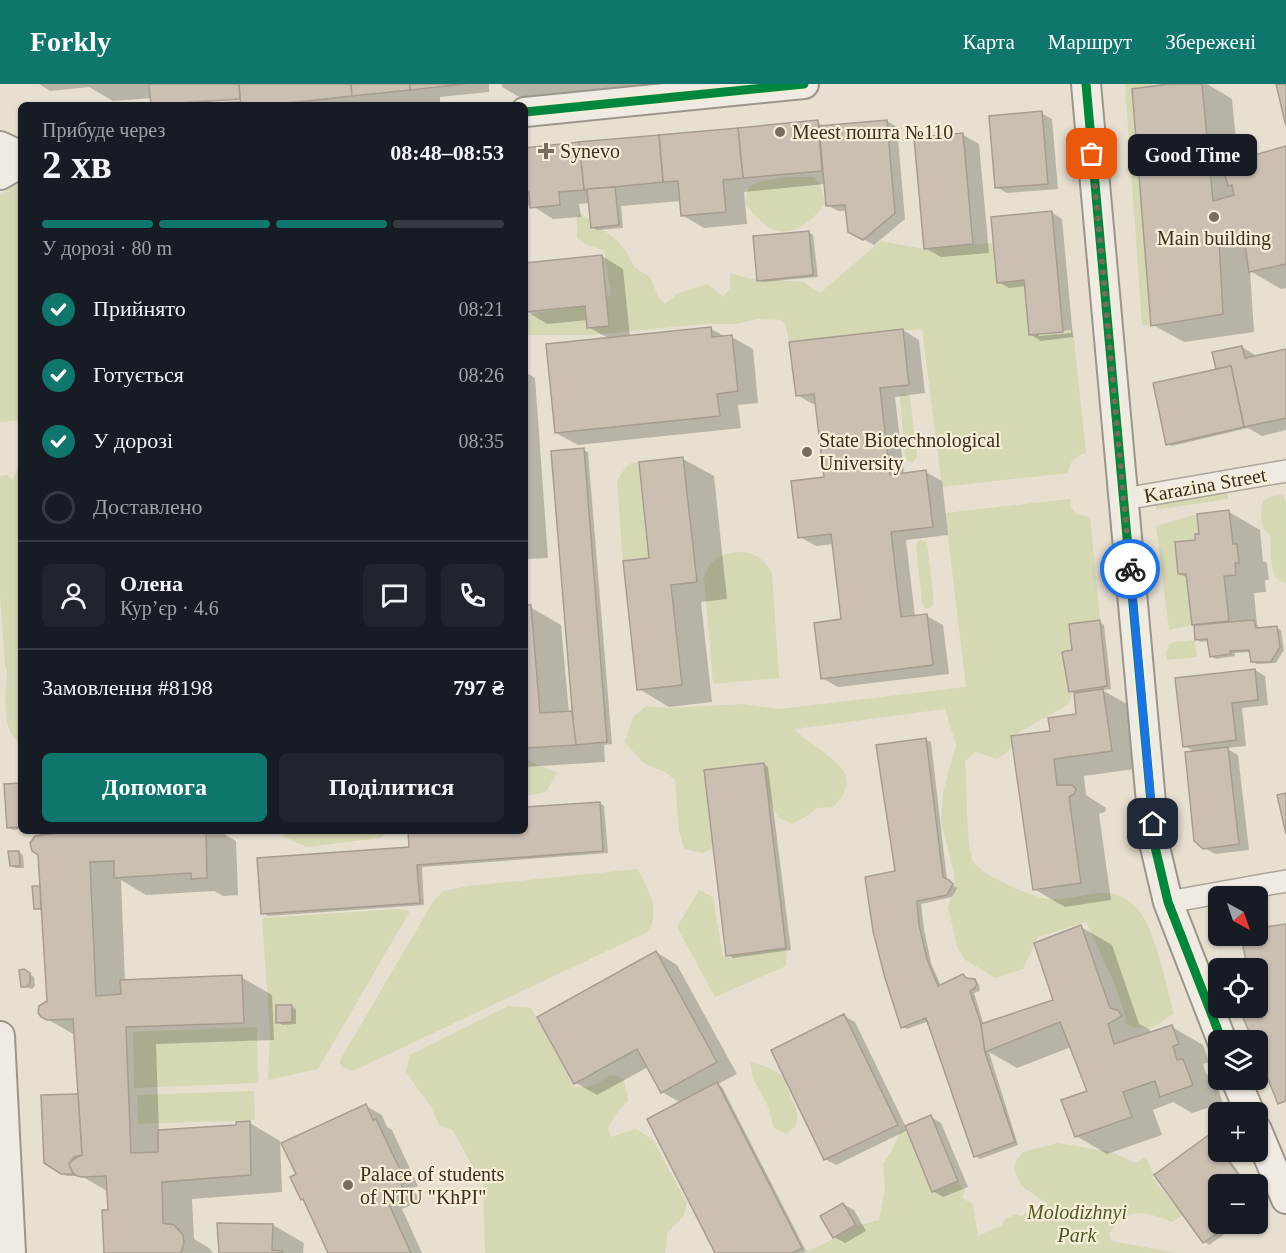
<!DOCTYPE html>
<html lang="uk">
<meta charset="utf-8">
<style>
:root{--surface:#171b24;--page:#20242c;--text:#f1f3f6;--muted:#9ea1a6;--line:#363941;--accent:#0f766e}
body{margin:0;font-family:"Times New Roman",serif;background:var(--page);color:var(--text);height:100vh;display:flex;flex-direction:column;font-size:22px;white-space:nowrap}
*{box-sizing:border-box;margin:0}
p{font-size:20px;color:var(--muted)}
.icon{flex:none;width:33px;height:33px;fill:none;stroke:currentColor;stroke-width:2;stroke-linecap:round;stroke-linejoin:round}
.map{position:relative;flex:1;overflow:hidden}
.side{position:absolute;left:18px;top:18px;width:510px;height:732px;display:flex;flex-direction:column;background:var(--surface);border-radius:9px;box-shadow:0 2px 4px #0004}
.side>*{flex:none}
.needle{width:39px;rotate:140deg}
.fabs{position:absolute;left:1208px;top:802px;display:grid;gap:12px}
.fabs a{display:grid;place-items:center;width:60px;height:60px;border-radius:9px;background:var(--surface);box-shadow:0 2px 4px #0004;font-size:30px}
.pin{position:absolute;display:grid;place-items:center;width:51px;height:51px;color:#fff;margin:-26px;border-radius:12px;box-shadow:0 3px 9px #0006}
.courier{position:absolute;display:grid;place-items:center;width:60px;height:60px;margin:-30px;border:4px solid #1a73e8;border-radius:50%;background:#fff;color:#222;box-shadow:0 2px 8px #0007}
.bubble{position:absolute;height:42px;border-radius:9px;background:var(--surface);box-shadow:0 2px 4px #0004;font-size:20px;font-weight:700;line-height:42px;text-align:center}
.overview em{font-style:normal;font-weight:700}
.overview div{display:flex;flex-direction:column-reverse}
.overview{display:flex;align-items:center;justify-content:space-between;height:102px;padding:0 24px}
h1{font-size:39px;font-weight:700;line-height:45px}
.bar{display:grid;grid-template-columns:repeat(4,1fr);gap:9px 6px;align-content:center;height:72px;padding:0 24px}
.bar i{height:8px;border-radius:4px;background:var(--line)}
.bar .current{background:var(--accent)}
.bar p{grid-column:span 4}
.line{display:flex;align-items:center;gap:15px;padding:0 24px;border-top:2px solid var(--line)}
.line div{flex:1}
.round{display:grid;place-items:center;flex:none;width:63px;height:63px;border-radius:9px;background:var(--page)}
ol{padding:0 24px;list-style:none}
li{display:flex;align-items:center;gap:18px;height:66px}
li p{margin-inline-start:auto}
li .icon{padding:6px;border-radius:50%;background:var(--accent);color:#fff;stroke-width:4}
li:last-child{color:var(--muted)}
li i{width:33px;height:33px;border:3px solid var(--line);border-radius:50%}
.button{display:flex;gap:12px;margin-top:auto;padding:12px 24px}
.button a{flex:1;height:69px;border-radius:9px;background:var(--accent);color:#fff;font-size:24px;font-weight:700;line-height:69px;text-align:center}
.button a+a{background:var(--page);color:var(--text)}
header{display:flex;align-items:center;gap:36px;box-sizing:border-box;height:84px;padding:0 30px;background:var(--accent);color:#fff}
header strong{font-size:28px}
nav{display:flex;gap:33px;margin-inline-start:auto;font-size:21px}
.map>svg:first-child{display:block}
</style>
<header>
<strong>Forkly</strong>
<nav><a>Карта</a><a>Маршрут</a><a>Збережені</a></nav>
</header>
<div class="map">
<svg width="1286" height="1169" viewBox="0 0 1286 1169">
<rect width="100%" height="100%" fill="#e7e0d1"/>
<g fill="#d6d7b3">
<polygon points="1125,0 1169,0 1132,6 1151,242 1142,241"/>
<path d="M787 93H814L820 100 825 120C796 156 773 158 745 119L749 103 759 98Z"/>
<polygon points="21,95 21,336 0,338 0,112"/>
<path d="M580 129 618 157 627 169 634 183 650 193 659 214 665 220 678 209 708 200 723 213 730 204V189L748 194 803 198 820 209 881 157 924 165 993 159 997 199 1024 196 1029 251 1073 246 1086 369C1075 372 1070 377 1068 389L942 403 922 245 789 258 785 239 780 236 758 235 737 240H704L592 251H525V231L572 223 611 211 604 167 585 160 577 154V131Z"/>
<polygon points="904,309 910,312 917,371 916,375 912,378 907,377 905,372 900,315 901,311"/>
<polygon points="639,378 649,474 623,477 617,398 625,384 631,379"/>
<path d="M21 380V659C0 649 6 609 7 587L5 582 0 510V392L8 391 12 396Z"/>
<polygon points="1227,405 1228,415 1156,426 1155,417"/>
<path d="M1283 411 1286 417V499C1267 496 1272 466 1270 451 1258 443 1261 431 1263 417L1272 412Z"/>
<path d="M1070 415 1071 422 1076 430 1090 433 1100 536 1069 541 1072 566 1062 568 1068 603 1072 609 1069 620 1016 650 1010 666 997 675 976 668 965 677C967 697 966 763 973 777 980 791 1034 814 1050 815 1083 817 1107 795 1136 823 1154 840 1167 904 1174 930 1167 933 1163 937 1157 941 1148 946 1134 944 1125 940L1126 933 1114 899 1086 838 1038 853 1023 885 995 894 964 875 957 862 948 823 955 804 954 789 941 737 943 708 956 661 945 625 795 645C814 669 873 684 833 723L817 724 810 730 792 740 778 733 768 715 764 679 704 686 713 764 702 769 684 765 679 747 675 696 665 688 643 679 625 658 633 633 646 622 670 624 743 620 779 625 966 603 945 429Z"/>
<polygon points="1197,430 1199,450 1195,451 1195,456 1175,459 1178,490 1186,490 1192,541 1169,546 1156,442"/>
<polygon points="921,456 927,458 934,518 932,522 928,525 924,524 922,519 916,462 917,458"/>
<path d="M742 468C757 470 764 475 772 489L779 594 713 600 704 494C710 473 722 469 742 468Z"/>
<polygon points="1195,556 1197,573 1167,576 1166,568 1169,561 1174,558"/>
<polygon points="525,675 557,689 546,708 525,712"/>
<polygon points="287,747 389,747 380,754 307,763 282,752"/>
<path d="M638 785C648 805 662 829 647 848L353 987 343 984 339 978 434 816 444 807 468 802Z"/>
<polygon points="699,806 713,813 723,872 786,864 786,882 715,913 677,843"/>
<polygon points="397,825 410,827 318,985 268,996 270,949 262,834"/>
<path d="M508 922 531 924 575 1003C580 1003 586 1003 591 1002 607 997 606 985 624 995L628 1017 619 1026 608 1043 611 1053 636 1045 653 1056 687 1119 684 1132 667 1149 665 1169H485L483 1101 452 1045 440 1043 431 1023 406 988 410 971Z"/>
<polygon points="257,943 258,999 134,1004 133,948"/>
<polygon points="750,977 769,984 783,992 798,1031 795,1043 786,1050 774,1044 767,1020 753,994"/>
<polygon points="254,1007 255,1036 138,1040 137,1011"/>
<path d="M901 1046 922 1054 946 1087 965 1106 962 1114 973 1120 978 1152 1002 1141 1005 1135 1016 1130 1021 1132 1048 1120 1021 1102 1014 1085 1017 1075 1023 1068 1057 1059 1112 1068 1135 1079 1146 1073 1154 1091 1152 1093 1183 1131 1172 1138C1145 1127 1126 1122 1109 1150L1111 1157 1178 1169H801L820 1162 856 1142 879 1136 885 1104 883 1079 892 1066Z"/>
</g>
<g fill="#0003" fill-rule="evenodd">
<polygon points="39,0 489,0 489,8 440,13 440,21 179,21 248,16 247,13 171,19 171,21 153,21 152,14 113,17 89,3 50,7"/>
<polygon points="502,0 670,0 523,15 502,3"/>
<polygon points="1179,0 1207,0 1232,15 1238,77 1286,64 1286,204 1281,205 1250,187 1254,248 1184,258 1153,241"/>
<polygon points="1041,29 1052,35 1058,105 1007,109 996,103"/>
<polygon points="887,37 897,43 905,135 874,161 849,147 847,127 838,127 827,121 825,100 744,108 747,140 704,144 682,131 681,117 621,122 623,144 597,146 592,143 590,119 579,120 581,133 553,135 531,121 525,122 525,65 817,38 826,43"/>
<polygon points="963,51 979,60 989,169 941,173 925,164"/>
<path d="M1051 128 1062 135 1073 253 1041 257 1031 251 1026 202 1009 204 998 198ZM1071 246V249L1039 252V249Z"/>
<polygon points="809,148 813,151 818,193 763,198 758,196"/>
<polygon points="602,172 623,185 630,253 711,245 726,253 732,253 753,265 758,319 738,321 741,344 578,361 556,349 610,255 588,243 588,236 547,240 526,227 525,180"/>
<polygon points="903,246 919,256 925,309 895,313 904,390 926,388 942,397 948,451 906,456 915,533 927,532 943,541 949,590 838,603 822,594 843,537 834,460 816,462 800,453 825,394 817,320 813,320 797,311"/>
<polygon points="1242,263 1258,273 1286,266 1286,346 1262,352 1248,344 1172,362 1167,360 1218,287 1214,269"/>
<polygon points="525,288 535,294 548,474 525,475"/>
<polygon points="583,366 588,368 612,660 604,661 605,678 525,683 525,523 530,523 561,541 569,629 574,629"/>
<polygon points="683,375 714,392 727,515 701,518 712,618 669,623 639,605 651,475"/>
<polygon points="1229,428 1260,446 1263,477 1267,479 1269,496 1265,496 1266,508 1254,509 1257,540 1260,545 1277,544 1281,546 1284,566 1276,579 1257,580 1252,577 1251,568 1234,569 1235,572 1216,575 1211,572 1209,557 1201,558 1196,555 1188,494 1180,490 1200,451"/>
<polygon points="1099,538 1104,541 1111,605 1102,606 1134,624 1142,684 1084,692 1086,711 1106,724 1105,728 1099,730 1111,816 1065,823 1034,805 1052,648 1078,631 1075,610 1070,607 1073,568"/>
<polygon points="1255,586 1265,592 1268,621 1242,624 1246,662 1226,664 1238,671 1249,766 1215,770 1199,761 1196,668 1184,662"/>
<polygon points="926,656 931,658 947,796 957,804 952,813 921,820 924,845 931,879 941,902 963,892 979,900 980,907 974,909 984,941 1054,917 1081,843 1112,861 1139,940 1149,945 1152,950 1172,943 1203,961 1209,978 1203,980 1206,990 1214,994 1223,1019 1192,1029 1173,1018 1153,1026 1162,1051 1107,1070 1076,1052 1089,1008 1071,963 1017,984 989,968 1018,1061 980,1075 975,1072 929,937 907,945 902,943 897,788"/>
<polygon points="764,680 768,683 791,866 733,874 728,871"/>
<polygon points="21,701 21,745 13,746 8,743"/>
<polygon points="600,719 604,722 608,769 422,783 424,821 268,832 263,829 410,764 409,747 525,747 525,725"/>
<polygon points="105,747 219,747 236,757 238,811 223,812 214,807 146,811 121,796 125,897 241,893 272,911 274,956 156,960 159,1047 237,1043 250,1039 280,1057 282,1108 192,1115 194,1155 209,1164 213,1169 105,1169 110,1127 109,1108 76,1089 77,1092 67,1092 61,1089 79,1011 75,951 42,932 49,918 43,827 36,824 40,803"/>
<polygon points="19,768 23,771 24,784 16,784 11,782"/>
<polygon points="656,868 677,881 737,990 718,1000 722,1003 806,1167 802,1169 717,1169 681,1019 662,1008 648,983 597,1011 576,999"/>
<polygon points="24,887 34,893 35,902 32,905 22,902"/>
<polygon points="291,922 296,925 296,940 282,941 278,938"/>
<polygon points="844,932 855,938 906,1043 931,1033 941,1039 968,1103 943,1113 933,1107 908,1046 836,1081 825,1075"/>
<polygon points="366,1022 382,1031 387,1043 392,1046 418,1102 413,1104 420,1117 402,1125 422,1169 330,1169 306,1117 302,1115 298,1091"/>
<polygon points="1210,1052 1218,1060 1218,1068 1224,1068 1245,1097 1240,1101 1218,1101 1218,1140 1239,1140 1209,1161 1205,1158 1156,1091"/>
<polygon points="843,1120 854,1126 866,1147 845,1159 834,1153"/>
<polygon points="273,1141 304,1159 303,1169 220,1169"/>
</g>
<g fill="#cbbfb2" stroke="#a89c90" stroke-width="1.5">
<polygon points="149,0 239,0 240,15 151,21"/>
<polygon points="239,0 351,0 352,12 270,21 241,21"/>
<polygon points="351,0 410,0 410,6 352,12"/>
<polygon points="410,0 465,0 410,6"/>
<polygon points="1169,0 1202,0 1213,117 1234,111 1232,101 1228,102 1222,80 1286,62 1286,180 1249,188 1243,149 1219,155 1223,230 1151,242 1132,5"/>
<polygon points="1276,0 1286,0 1286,42"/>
<polygon points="1042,27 1048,100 995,104 989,32"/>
<polygon points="818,36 822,87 743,94 738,44"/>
<polygon points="887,36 895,129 863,156 848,148 845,121 826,122 819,42"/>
<polygon points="738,44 743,94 723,96 726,128 681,132 678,97 663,98 659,51"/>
<polygon points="963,49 973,160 924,165 914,54"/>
<polygon points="659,51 663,98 584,106 579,58"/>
<polygon points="579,58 584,106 559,108 560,121 530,124 529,108 525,108 525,64"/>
<polygon points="615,103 619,141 591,144 587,105"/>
<polygon points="1052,127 1063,248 1029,251 1024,196 997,199 991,133"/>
<polygon points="809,147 813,191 757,197 753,152"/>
<polygon points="602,171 609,242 587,244 585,222 525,228 525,179"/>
<polygon points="711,243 712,253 732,251 738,307 717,310 720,332 555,349 546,260"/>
<polygon points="903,245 909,301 880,304 890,391 926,386 933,443 891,448 901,533 927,530 933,581 821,595 814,539 841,535 831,450 798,454 791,397 824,393 814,310 796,312 789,258"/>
<polygon points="1242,262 1245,274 1286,265 1286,334 1244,343 1231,282 1216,285 1212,268"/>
<polygon points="1231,282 1244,343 1166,361 1153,299"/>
<polygon points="584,364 607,658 575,661 551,367"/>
<polygon points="683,373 697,498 671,501 682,601 637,606 623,477 649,474 639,378"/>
<polygon points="1229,426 1233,460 1237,460 1239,479 1235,479 1236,491 1224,492 1229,537 1192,541 1186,490 1178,490 1175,458 1195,456 1195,450 1199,450 1197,430"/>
<polygon points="525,521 531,521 540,629 572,627 576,661 525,664"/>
<polygon points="1100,536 1107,602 1069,608 1062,568 1072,566 1069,540"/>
<polygon points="1254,536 1256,544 1277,542 1280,563 1271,578 1251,578 1249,566 1230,567 1231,570 1210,573 1207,555 1195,556 1194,541"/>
<polygon points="1255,585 1258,616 1232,619 1236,656 1183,663 1175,594"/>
<polygon points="1103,605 1112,667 1054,675 1057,701 1072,701 1076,705 1074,710 1069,713 1081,799 1033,806 1011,652 1050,647 1048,634 1076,630 1074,609"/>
<polygon points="926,654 943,793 949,796 953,800 947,811 917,817 919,841 927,875 938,902 963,890 966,894 975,895 977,900 975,904 970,907 981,940 985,968 1015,1058 974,1073 926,934 901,944 885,894 873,847 865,793 895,787 876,661"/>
<polygon points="1228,663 1239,760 1203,765 1194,757 1185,668"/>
<polygon points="764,679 786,864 726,872 704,686"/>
<polygon points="21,699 21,743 7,744 4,700"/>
<polygon points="1286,709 1286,750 1277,711"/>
<polygon points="600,718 603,767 417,781 420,819 261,830 257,774 409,763 408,747 525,747 525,723"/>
<polygon points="80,747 206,747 207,794 191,795 191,789 114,794 114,777 90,778 96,912 121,910 120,896 242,891 244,939 126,943 131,1069 158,1068 158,1046 236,1041 236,1038 250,1037 251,1091 162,1098 163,1139 174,1141 183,1151 184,1159 181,1169 104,1169 102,1126 108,1126 106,1092 83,1093 77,1092 70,1086 69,1080 72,1076 82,1071 73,935 47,936 41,933 38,929 39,922 47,917 38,771 32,767 30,759 35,752 40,751"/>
<polygon points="8,767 19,767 20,782 10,782"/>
<polygon points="32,802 40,802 41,825 34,825"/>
<polygon points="1286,840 1286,1017 1278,1020 1257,968 1257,957 1253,957 1239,924 1257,924 1257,885 1227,885 1246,877 1243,863 1244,856 1247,852 1257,852 1257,844"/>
<polygon points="1081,841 1110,924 1118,926 1122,932 1108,940 1114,960 1172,941 1179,960 1173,962 1177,976 1183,975 1193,1001 1160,1013 1155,997 1123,1008 1132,1033 1075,1053 1061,1016 1087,1007 1060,938 985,968 981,940 1053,916 1034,859"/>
<polygon points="656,867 717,978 661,1009 637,965 574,1000 537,933"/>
<polygon points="24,885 30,889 30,899 26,903 21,903 19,886"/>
<polygon points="276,921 292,921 292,938 276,939"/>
<polygon points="844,930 898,1041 824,1076 771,966"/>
<polygon points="717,998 802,1164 793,1169 715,1169 647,1035"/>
<polygon points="78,1010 82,1071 74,1073 69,1080 73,1090 61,1090 44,1079 41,1011"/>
<polygon points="366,1020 373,1036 376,1035 403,1092 398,1094 405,1108 387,1116 411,1169 328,1169 303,1115 301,1116 290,1093 296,1090 281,1059"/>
<polygon points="931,1031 958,1097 932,1108 905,1042"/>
<polygon points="1210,1050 1218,1062 1218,1068 1222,1068 1241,1094 1232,1101 1218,1101 1218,1140 1231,1140 1203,1159 1154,1091"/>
<polygon points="843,1119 856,1141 833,1154 820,1132"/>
<polygon points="217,1139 273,1140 272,1166 282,1167 283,1169 219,1169"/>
</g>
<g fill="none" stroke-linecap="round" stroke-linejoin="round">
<g stroke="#ada599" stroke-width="24">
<g id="street">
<polyline points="1124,415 1286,387"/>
<polyline points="1168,818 1286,797"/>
</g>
</g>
<g stroke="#9c958a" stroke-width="32">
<g id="secondary">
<polyline points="1086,0 1155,763 1168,818 1222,957"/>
<polyline points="525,28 804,0"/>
<polyline points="0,62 21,72"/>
<polyline points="0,91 21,79"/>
<polyline points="0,952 11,1169"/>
<polyline points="1236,996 1250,1029"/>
<polyline points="1257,1046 1286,1115"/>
</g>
</g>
<use href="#street" stroke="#efebe3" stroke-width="21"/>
<use href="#secondary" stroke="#efebe3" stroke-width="28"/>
<g stroke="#f7eed8" stroke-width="13">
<g id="cycleway">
<polyline points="1086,0 1155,763 1168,818 1222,957"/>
<polyline points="525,28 804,0"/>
</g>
</g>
<use href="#cycleway" stroke="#00873e" stroke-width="9"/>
</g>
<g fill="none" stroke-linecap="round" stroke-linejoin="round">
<polyline stroke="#786c5e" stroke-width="6" stroke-dasharray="0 10.8" points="1092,70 1130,485"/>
<polyline stroke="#1a73e8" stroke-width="8" points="1130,485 1153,740"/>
</g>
<g fill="#786c5e" stroke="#f7eed8" stroke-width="2">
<circle cx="780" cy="48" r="6"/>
<path d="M543 58h6v6h6v6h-6v6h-6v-6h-6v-6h6z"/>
<circle cx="1214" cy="133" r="6"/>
<circle cx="807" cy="368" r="6"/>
<circle cx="348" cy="1101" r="6"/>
</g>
<g text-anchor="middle" stroke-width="4.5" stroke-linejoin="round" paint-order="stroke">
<g font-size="20" fill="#3d2e20" stroke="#f7eed8" text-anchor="start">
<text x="792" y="55">Meest пошта №110</text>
<text x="560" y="74">Synevo</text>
<text x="1214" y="161" text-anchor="middle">Main building</text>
<text x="819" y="363">State Biotechnological<tspan x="819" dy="23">University</tspan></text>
<text x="360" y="1097">Palace of students<tspan x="360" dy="23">of NTU "KhPI"</tspan></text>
</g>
<g font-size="20" fill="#3d2e20" stroke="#f7eed8">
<text transform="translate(1205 401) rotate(-10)" y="7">Karazina Street</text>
</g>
<g font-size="20" font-style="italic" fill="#4d5a26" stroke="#f7eed8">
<text x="1077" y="1135">Molodizhnyi<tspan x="1077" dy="23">Park</tspan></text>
</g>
</g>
</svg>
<div class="fabs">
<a><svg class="needle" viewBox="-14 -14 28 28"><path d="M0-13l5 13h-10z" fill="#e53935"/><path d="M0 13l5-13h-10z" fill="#9ea1a6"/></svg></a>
<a><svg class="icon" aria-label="locate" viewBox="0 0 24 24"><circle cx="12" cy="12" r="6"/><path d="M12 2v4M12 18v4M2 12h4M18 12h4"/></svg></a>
<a><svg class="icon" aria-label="layers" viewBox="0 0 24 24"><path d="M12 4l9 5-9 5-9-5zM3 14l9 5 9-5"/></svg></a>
<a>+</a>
<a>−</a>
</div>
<div class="pin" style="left:1092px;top:70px;background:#ea580c"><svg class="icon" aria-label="bag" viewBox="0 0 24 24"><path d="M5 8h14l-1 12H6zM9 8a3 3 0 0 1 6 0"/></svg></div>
<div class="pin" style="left:1153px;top:740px;background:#1f2937"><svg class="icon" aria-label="home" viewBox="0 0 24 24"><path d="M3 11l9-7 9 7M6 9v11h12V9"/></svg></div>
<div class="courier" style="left:1130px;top:485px"><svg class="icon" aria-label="bike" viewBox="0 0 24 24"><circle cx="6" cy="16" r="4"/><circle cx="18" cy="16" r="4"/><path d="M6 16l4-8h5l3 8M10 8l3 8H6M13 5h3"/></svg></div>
<div class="bubble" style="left:1128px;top:50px;width:129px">Good Time</div>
<section class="side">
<div class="overview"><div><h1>2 хв</h1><p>Прибуде через</p></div><em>08:48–08:53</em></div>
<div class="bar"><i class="current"></i><i class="current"></i><i class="current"></i><i></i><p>У дорозі · 80 m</p></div>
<ol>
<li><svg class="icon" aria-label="check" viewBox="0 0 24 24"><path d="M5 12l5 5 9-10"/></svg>Прийнято<p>08:21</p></li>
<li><svg class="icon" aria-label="check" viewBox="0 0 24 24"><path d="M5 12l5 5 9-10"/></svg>Готується<p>08:26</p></li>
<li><svg class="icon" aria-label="check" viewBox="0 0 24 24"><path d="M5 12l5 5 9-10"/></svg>У дорозі<p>08:35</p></li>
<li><i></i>Доставлено</li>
</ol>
<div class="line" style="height:108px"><a class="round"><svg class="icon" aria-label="person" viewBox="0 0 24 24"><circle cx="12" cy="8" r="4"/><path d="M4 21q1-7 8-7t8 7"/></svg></a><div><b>Олена</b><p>Кур’єр · 4.6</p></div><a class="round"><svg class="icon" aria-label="chat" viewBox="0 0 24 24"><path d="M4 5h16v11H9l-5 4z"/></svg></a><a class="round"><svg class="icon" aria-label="phone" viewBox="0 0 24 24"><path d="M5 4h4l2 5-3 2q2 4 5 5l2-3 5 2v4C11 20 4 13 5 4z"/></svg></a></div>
<div class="line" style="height:78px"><div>Замовлення #8198</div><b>797 ₴</b></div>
<div class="button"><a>Допомога</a><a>Поділитися</a></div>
</section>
</div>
